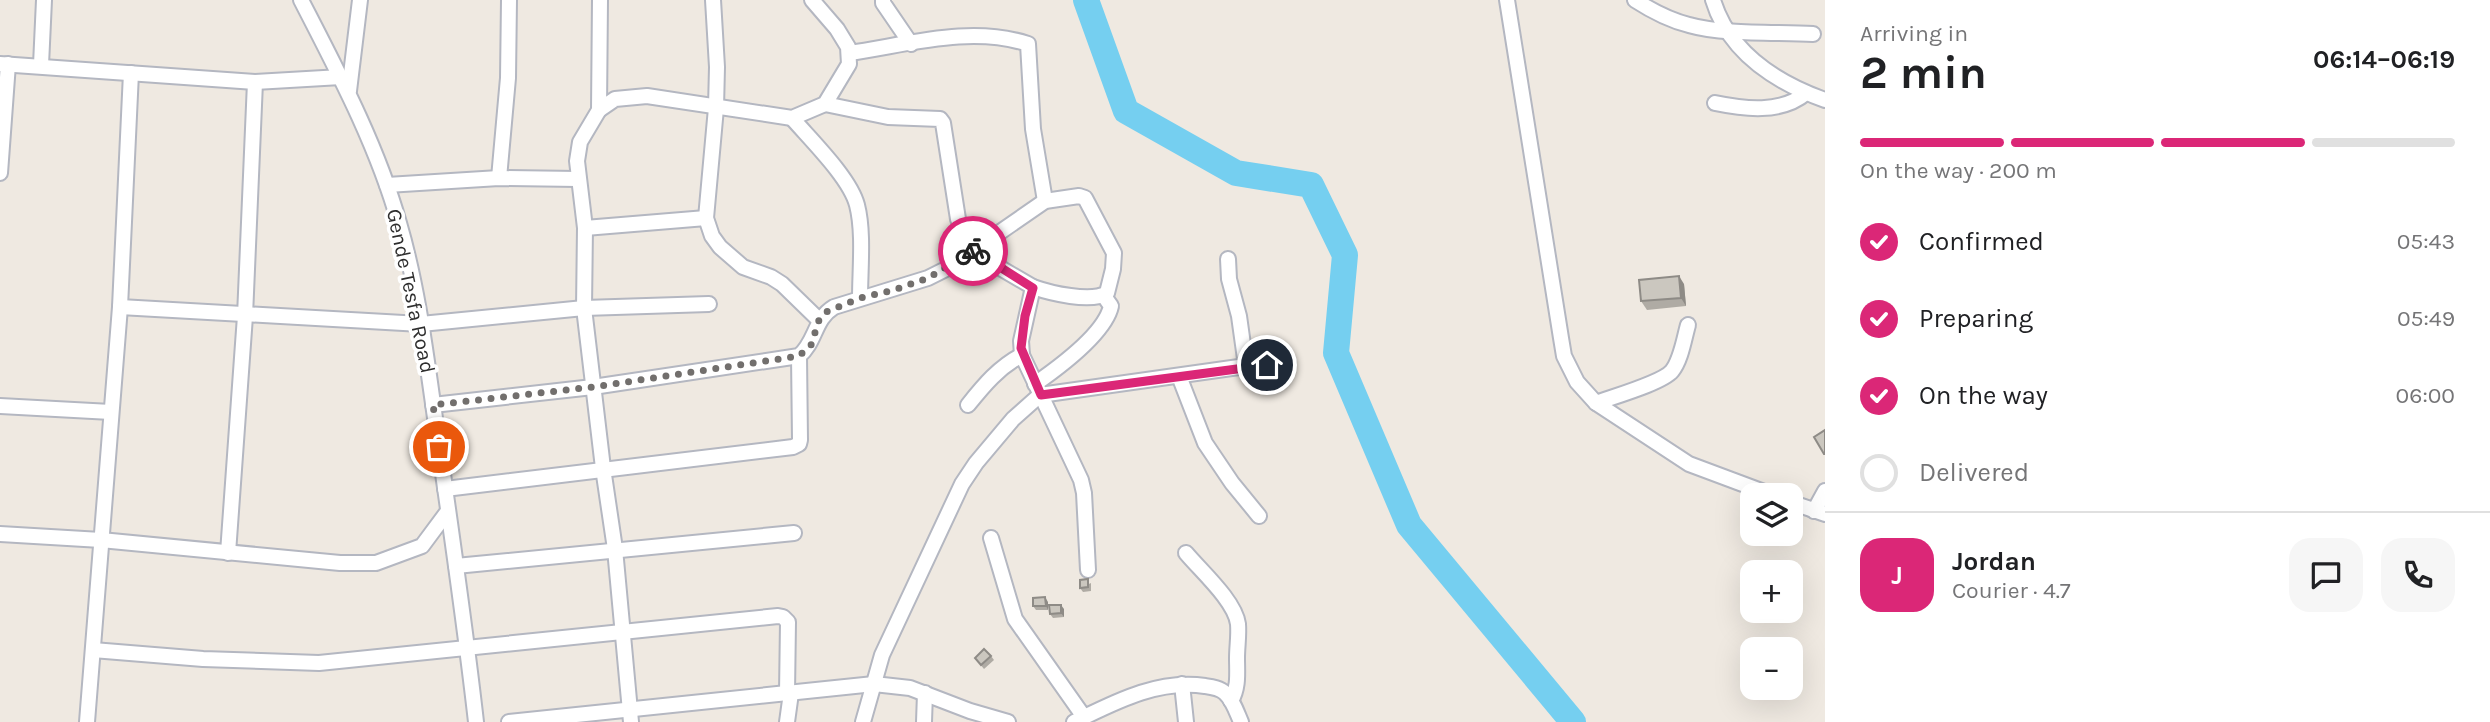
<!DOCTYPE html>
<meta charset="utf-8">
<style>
:root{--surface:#fff;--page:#f6f6f6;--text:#202124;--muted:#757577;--line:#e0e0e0;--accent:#db2777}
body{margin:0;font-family:Karla,sans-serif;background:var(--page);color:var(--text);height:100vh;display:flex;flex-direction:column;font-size:26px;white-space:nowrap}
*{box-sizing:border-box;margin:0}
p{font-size:23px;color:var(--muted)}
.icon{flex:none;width:38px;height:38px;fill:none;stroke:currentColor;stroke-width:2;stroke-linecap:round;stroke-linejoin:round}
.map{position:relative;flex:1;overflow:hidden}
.sheet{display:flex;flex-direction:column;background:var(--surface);width:665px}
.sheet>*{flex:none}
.fabs{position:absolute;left:1740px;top:483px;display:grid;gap:14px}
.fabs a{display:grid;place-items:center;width:63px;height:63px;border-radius:14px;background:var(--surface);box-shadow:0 7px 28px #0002;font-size:35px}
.pin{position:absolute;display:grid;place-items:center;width:60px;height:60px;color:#fff;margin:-30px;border:4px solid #fff;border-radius:50%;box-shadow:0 2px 7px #0007}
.courier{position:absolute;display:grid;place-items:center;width:70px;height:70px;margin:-35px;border:5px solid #db2777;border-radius:50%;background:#fff;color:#222;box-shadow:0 2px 9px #0007}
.head em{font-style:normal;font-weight:700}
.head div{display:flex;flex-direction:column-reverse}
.head{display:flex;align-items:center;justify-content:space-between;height:119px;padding:0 35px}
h1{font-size:46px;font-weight:700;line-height:52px}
.bar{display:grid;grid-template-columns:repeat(4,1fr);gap:10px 7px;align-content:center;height:84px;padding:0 35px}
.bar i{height:9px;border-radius:5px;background:var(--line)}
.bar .selected{background:var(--accent)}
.bar p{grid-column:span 4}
.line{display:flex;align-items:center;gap:18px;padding:0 35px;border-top:2px solid var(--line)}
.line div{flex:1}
.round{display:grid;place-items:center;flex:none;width:74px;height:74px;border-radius:21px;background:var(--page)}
ol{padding:0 35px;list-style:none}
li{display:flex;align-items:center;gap:21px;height:77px}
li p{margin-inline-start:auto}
li .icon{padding:7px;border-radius:50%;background:var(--accent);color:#fff;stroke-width:4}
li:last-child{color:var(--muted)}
li i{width:38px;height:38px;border:4px solid var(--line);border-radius:50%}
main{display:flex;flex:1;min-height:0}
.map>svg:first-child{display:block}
</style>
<main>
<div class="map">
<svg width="1825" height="722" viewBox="0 0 1825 722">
<rect width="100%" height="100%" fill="#efe9e1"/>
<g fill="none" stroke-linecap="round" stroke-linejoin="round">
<polyline stroke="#75cff0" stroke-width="26" points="1086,0 1126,111 1236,173 1311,185 1345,255 1336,353 1409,525 1573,722"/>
<g stroke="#b4b7c1" stroke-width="18">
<g id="minor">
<path d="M301 0C338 72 377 145 399 223 419 291 427 363 437 432 451 529 465 625 476 722"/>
<polyline points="600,0 599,110 580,142 577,161 585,228 584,308 603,468 615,549 631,722"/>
<polyline points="713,0 717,67 716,108 706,218 712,236 720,247 743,267 771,277 782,284 819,320"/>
<polyline points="883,0 883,3 911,44"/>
<polyline points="1507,0 1561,338 1564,356 1577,382 1596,403 1689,464 1772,495"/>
<path d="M1635 0C1652 11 1669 20 1689 25 1724 35 1776 32 1813 34"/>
<path d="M1713 0C1729 53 1775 82 1825 100"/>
<path d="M849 53C906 45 971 25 1028 44L1033 129 1045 201"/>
<polyline points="0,64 255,82 341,77"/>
<polyline points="41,65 44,0"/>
<polyline points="349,91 360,0"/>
<path d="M1715 103C1744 109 1781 114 1806 93"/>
<polyline points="825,104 888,117 940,119 943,123 958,219 970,253"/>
<polyline points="599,110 615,99 647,96 792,118 825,104 849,64 848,47 837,29 812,0"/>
<path d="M792 118C811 140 850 178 857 205 864 232 860 270 860 298"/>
<polyline points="0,173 8,64"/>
<polyline points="499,178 508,78 509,0"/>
<polyline points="387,185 499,178 578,179"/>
<polyline points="585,228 706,218"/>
<polyline points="980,246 1002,269 1033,287 1021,341 1022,355 1081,480 1084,493 1088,570"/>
<polyline points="1228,259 1229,279 1239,316 1246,366"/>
<polyline points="120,307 421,324 584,308 709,304"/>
<polyline points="1179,376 1205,443 1232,483 1259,516"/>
<path d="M1035 384C1058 368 1105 334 1111 306L1104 296"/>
<path d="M1596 403C1612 397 1662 383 1672 371 1681 360 1684 339 1688 325"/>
<path d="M433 405 593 387 799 356C816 342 814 319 834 307L928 278 948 268 1045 201 1079 196 1085 198 1114 253 1113 269 1107 293C1091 303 1050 293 1033 287"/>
<path d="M968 405C984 385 999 367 1022 355"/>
<polyline points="0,406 111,412"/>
<polyline points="445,489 793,447 799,444 800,440 799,356"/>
<polyline points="1790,502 1825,514"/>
<polyline points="1814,511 1825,491"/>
<polyline points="0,534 101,540 340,563 376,563 422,546 448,511"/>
<polyline points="991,538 1015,619 1084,717"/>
<polyline points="228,553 245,316 255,82"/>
<path d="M1186 553C1201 571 1235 601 1238 624 1239 635 1237 647 1237 658 1237 673 1239 687 1231 701"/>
<polyline points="456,566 794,533"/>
<polyline points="93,650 203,659 319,663 778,616 783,617 788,622 787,693"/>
<polyline points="1182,684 1186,722"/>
<polyline points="87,722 120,307 131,73"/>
<polyline points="509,722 874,684 910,688 970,711 1008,722"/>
<polyline points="787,722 791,693"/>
<polyline points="863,722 882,655 962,484 976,463 1013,419 1040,395 1246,366 1288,364"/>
<polyline points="924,722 925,693"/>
<path d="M1074 722C1115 702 1158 679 1205 686 1212 687 1220 688 1225 693 1233 700 1237 713 1241 722"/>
</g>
</g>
<use href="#minor" stroke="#fff" stroke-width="14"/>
</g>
<g fill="#afaba4">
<polygon points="1684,284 1686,306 1647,310 1641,301"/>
<polygon points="1091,583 1091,591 1083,592 1080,588"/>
<polygon points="1048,602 1048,610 1036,610 1033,606"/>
<polygon points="1064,609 1064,617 1053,618 1050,614"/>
<polygon points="991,656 994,660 984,669 975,658"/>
</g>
<g fill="#8e8b86">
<polygon points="1679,276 1684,284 1686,306 1681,298"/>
<polygon points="1045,597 1048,602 1048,610 1046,606"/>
<polygon points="1061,605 1064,609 1064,617 1061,613"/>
</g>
<g fill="#cbc7bf" stroke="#8e8b86" stroke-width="2">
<polygon points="1679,276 1681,298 1641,301 1639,280"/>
<polygon points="1825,430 1825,454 1824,454 1814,437"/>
<polygon points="1088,579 1088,587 1080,588 1080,580"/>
<polygon points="1045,597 1046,606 1033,606 1033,598"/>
<polygon points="1049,605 1061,605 1061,613 1050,614"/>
<polygon points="984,649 991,656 981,665 975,658"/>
</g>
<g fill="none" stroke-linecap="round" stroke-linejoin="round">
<polyline stroke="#726f6d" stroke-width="7" stroke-dasharray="0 12.6" points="439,447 433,405 593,387 799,356 811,345 819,320 826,312 860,298 894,290 928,278 973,251"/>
<polyline stroke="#db2777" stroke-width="9" points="973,251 980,246 1003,269 1033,288 1025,316 1021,348 1041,395 1267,365"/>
</g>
<g text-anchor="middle" stroke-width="7" stroke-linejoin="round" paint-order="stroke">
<g font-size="21" fill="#2e2e2e" stroke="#fff">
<text transform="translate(411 291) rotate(78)" y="7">Gende Tesfa Road</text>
</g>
</g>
</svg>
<div class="fabs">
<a><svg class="icon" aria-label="layers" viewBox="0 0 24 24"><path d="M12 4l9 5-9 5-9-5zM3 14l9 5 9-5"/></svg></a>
<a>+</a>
<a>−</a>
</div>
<div class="pin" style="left:439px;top:447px;background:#ea580c"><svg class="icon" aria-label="bag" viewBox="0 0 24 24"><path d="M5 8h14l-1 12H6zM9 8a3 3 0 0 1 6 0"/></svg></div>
<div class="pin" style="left:1267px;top:365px;background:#1f2937"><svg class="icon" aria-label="home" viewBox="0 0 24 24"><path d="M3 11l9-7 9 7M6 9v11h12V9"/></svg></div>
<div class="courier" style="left:973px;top:251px"><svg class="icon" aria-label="bike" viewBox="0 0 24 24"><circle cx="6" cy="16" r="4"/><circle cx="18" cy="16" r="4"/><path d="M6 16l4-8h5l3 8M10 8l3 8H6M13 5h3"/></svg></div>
</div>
<section class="sheet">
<div class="head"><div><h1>2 min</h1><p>Arriving in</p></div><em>06:14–06:19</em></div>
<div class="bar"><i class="selected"></i><i class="selected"></i><i class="selected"></i><i></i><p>On the way · 200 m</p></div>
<ol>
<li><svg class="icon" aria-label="check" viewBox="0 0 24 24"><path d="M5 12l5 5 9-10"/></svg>Confirmed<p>05:43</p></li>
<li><svg class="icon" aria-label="check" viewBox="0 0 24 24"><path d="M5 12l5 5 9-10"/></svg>Preparing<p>05:49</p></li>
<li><svg class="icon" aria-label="check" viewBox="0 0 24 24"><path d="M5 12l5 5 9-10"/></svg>On the way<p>06:00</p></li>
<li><i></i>Delivered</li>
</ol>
<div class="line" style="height:126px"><b class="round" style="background:var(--accent);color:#fff">J</b><div><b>Jordan</b><p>Courier · 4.7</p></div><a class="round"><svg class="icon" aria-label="chat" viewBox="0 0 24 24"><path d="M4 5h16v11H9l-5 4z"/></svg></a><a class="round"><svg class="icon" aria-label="phone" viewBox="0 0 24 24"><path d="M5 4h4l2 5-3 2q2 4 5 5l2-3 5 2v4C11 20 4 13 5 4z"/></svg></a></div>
</section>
</main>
